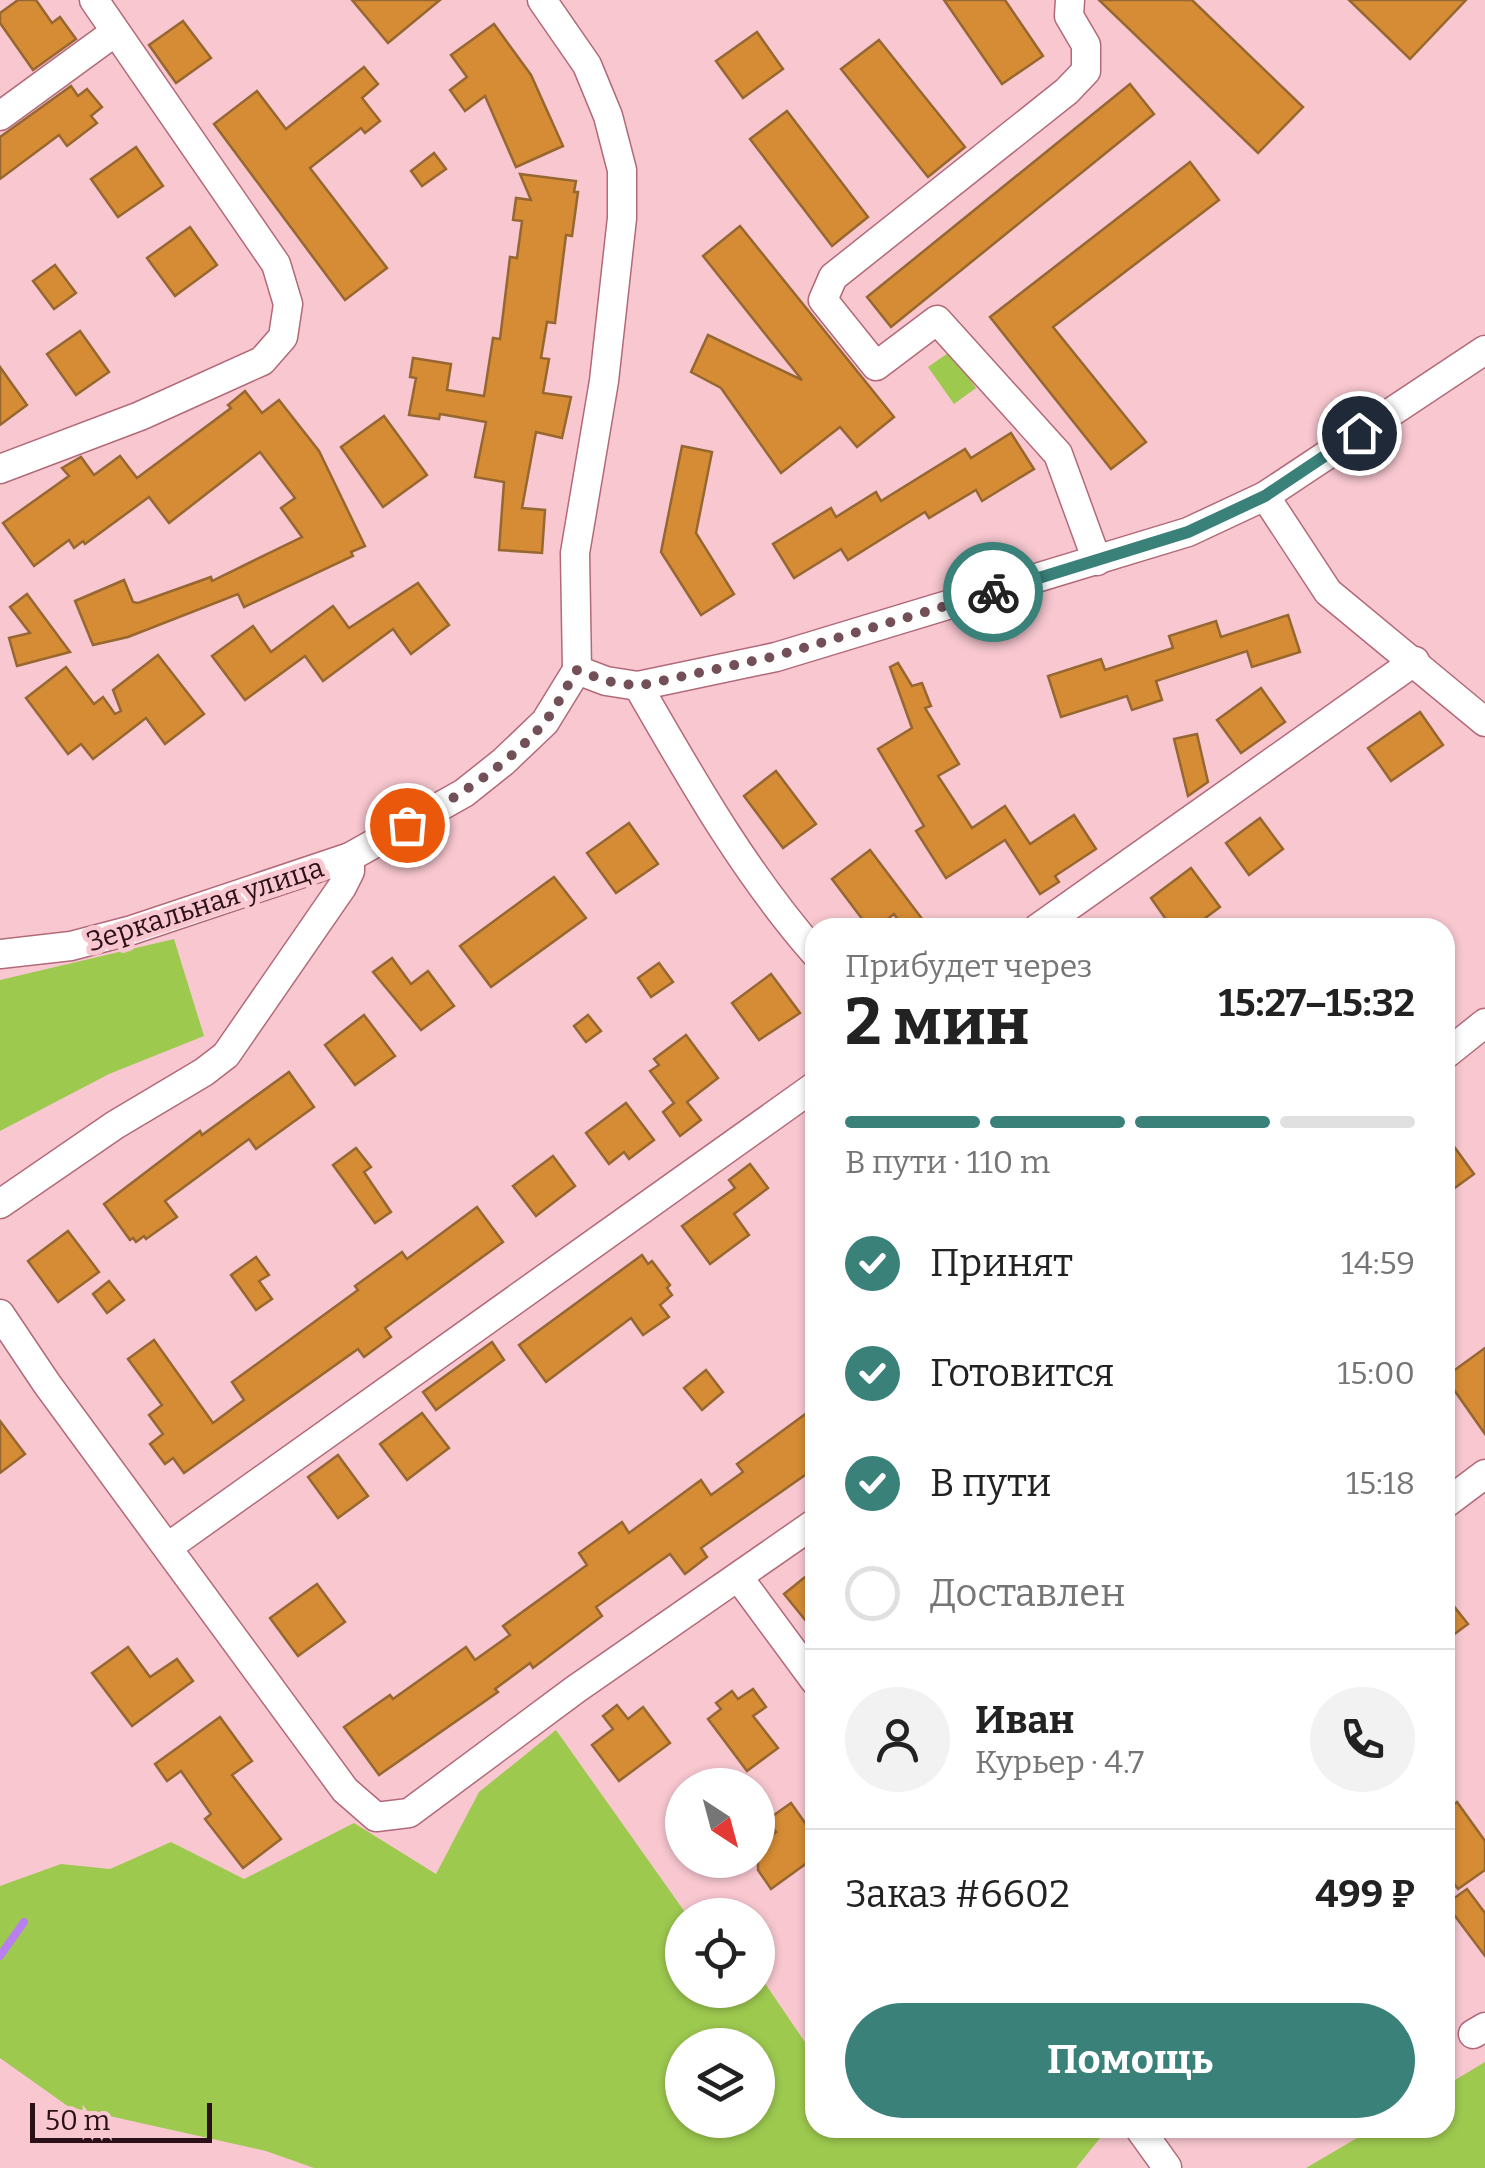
<!DOCTYPE html>
<html lang="ru">
<meta charset="utf-8">
<style>
:root{--surface:#fff;--page:#f2f2f2;--text:#222;--muted:#767676;--line:#e0e0e0;--accent:#3a817a}
body{margin:0;font-family:Bitter,serif;background:var(--page);color:var(--text);height:100vh;display:flex;flex-direction:column;font-size:38px;white-space:nowrap}
*{box-sizing:border-box;margin:0}
p{font-size:32px;color:var(--muted)}
.icon{flex:none;width:55px;height:55px;fill:none;stroke:currentColor;stroke-width:2;stroke-linecap:round;stroke-linejoin:round}
.map{position:relative;flex:1;overflow:hidden}
.sheet{position:absolute;left:805px;top:918px;width:650px;height:1220px;display:flex;flex-direction:column;background:var(--surface);border-radius:30px;box-shadow:0 2px 8px #0004}
.sheet>*{flex:none}
.needle{width:65px;rotate:144deg}
.tools{position:absolute;left:665px;top:1768px;display:grid;gap:20px}
.tools a{display:grid;place-items:center;width:110px;height:110px;border-radius:50%;background:var(--surface);box-shadow:0 2px 8px #0004;font-size:50px}
.scale{position:absolute;left:30px;bottom:25px;width:182px;box-sizing:border-box;padding-left:10px;border:5px solid #2c1017;border-top:0;font-size:28px;line-height:35px;white-space:nowrap;color:#2c1017;-webkit-text-stroke:8px #f8c7d0;paint-order:stroke}
.pin{position:absolute;display:grid;place-items:center;width:85px;height:85px;color:#fff;margin:-42px;border:5px solid #fff;border-radius:50%;box-shadow:0 2px 10px #0007}
.courier{position:absolute;display:grid;place-items:center;width:100px;height:100px;margin:-50px;border:8px solid #3a817a;border-radius:50%;background:#fff;color:#222;box-shadow:0 2px 12px #0007}
.headline em{font-style:normal;font-weight:700}
.headline div{display:flex;flex-direction:column-reverse}
.headline{display:flex;align-items:center;justify-content:space-between;height:170px;padding:0 40px}
h1{font-size:65px;font-weight:700;line-height:75px}
.bar{display:grid;grid-template-columns:repeat(4,1fr);gap:15px 10px;align-content:center;height:120px;padding:0 40px}
.bar i{height:12px;border-radius:8px;background:var(--line)}
.bar .on{background:var(--accent)}
.bar p{grid-column:span 4}
.line{display:flex;align-items:center;gap:25px;padding:0 40px;border-top:2px solid var(--line)}
.line div{flex:1}
.round{display:grid;place-items:center;flex:none;width:105px;height:105px;border-radius:52px;background:var(--page)}
ol{padding:0 40px;list-style:none}
li{display:flex;align-items:center;gap:30px;height:110px}
li p{margin-inline-start:auto}
li .icon{padding:10px;border-radius:50%;background:var(--accent);color:#fff;stroke-width:4}
li:last-child{color:var(--muted)}
li i{width:55px;height:55px;border:5px solid var(--line);border-radius:50%}
.primary-button{display:flex;gap:20px;margin-top:auto;padding:20px 40px}
.primary-button a{flex:1;height:115px;border-radius:60px;background:var(--accent);color:#fff;font-size:40px;font-weight:700;line-height:115px;text-align:center}
.map>svg:first-child{display:block}
</style>
<div class="map">
<svg width="1485" height="2168" viewBox="0 0 1485 2168">
<rect width="100%" height="100%" fill="#f8c7d0"/>
<g fill="#9dc94f" fill-rule="evenodd">
<polygon points="951,351 976,388 954,404 928,367"/>
<polygon points="174,939 204,1036 109,1074 0,1131 0,980"/>
<path d="M556 1730 687 1915H682V1990H758V1973L815 2057V2128H1101L1104 2133 1076 2168H314L266 2151 69 2107 0 2058V1886L61 1864 110 1869 171 1842 244 1879 354 1823 436 1874 479 1792ZM682 2045H758V2120H682Z"/>
<polygon points="1485,2062 1485,2168 1306,2168 1374,2128 1445,2128 1445,2086"/>
</g>
<g fill="none" stroke-linecap="round" stroke-linejoin="round">
<polyline stroke="#b97ff0" stroke-width="8" points="0,1956 24,1922"/>
</g>
<g fill="#d68c35" stroke="#976731" stroke-width="2.5">
<polygon points="18,0 36,0 52,23 60,17 76,39 33,70 0,23 0,13"/>
<polygon points="352,0 440,0 388,43"/>
<polygon points="944,0 1005,0 1043,56 1002,84"/>
<polygon points="1099,0 1192,0 1303,107 1258,153"/>
<polygon points="1349,0 1466,0 1410,59"/>
<polygon points="183,21 211,58 176,83 149,45"/>
<polygon points="494,24 531,75 563,146 516,167 485,96 465,111 450,90 467,77 451,55"/>
<polygon points="757,32 783,69 743,98 716,61"/>
<polygon points="879,40 965,147 928,177 841,69"/>
<polygon points="364,67 378,84 362,98 380,121 365,133 361,128 310,168 387,268 345,300 214,124 257,91 286,129"/>
<polygon points="1130,84 1154,114 891,327 867,297"/>
<polygon points="71,86 78,96 87,89 102,107 91,116 97,123 67,146 59,135 0,179 0,137"/>
<polygon points="787,111 868,217 832,246 750,139"/>
<polygon points="136,147 163,186 118,217 91,179"/>
<polygon points="434,153 446,169 422,186 411,171"/>
<polygon points="1190,162 1219,200 1053,327 1146,442 1111,469 990,317"/>
<polygon points="520,174 576,181 574,192 578,192 572,236 566,235 555,323 547,322 541,358 549,359 543,393 571,397 562,438 536,432 522,508 545,510 542,553 499,550 504,482 475,477 486,422 440,414 439,419 409,415 416,378 410,377 413,358 451,364 447,390 484,396 493,338 500,339 510,257 517,258 522,221 513,220 516,198 531,200"/>
<polygon points="740,226 894,417 857,447 840,427 781,473 721,388 691,372 708,335 802,380 703,256"/>
<polygon points="190,227 217,265 175,296 147,258"/>
<polygon points="55,265 76,293 54,309 33,281"/>
<polygon points="80,331 109,372 76,395 47,354"/>
<polygon points="0,367 27,405 0,425"/>
<polygon points="245,391 262,413 279,400 319,451 365,546 351,552 353,556 244,607 238,594 128,637 93,645 75,601 124,580 133,602 138,603 211,577 212,581 302,537 281,508 295,498 260,452 169,523 149,497 85,544 83,541 74,548 69,540 34,566 3,523 69,476 62,468 81,457 94,475 120,456 137,478 231,408 228,405"/>
<polygon points="384,416 427,475 383,507 341,447"/>
<polygon points="1011,433 1034,469 982,501 976,490 929,518 925,512 848,560 841,549 794,578 773,544 831,508 836,517 876,492 881,501 965,449 971,458"/>
<polygon points="682,446 712,452 696,533 734,594 701,615 661,552"/>
<polygon points="418,583 449,625 411,654 393,629 323,681 305,656 245,700 212,656 253,626 271,652 333,606 349,628"/>
<polygon points="27,594 70,652 17,666 9,638 30,633 10,607"/>
<polygon points="1288,615 1300,652 1252,667 1247,651 1156,681 1162,700 1132,710 1127,696 1061,717 1048,676 1101,659 1105,670 1173,648 1169,636 1216,621 1221,637"/>
<polygon points="158,655 204,714 165,744 146,718 93,759 81,744 68,754 26,698 66,667 94,704 103,697 115,714 121,711 113,690"/>
<polygon points="898,663 912,686 922,683 931,706 925,708 959,764 938,776 972,828 1005,806 1030,844 1074,815 1096,849 1055,876 1059,882 1040,894 1005,840 946,878 916,831 924,826 878,749 912,728 890,667"/>
<polygon points="1261,688 1285,722 1241,753 1217,720"/>
<polygon points="1420,712 1443,745 1391,781 1368,748"/>
<polygon points="1197,734 1208,782 1188,796 1174,739"/>
<polygon points="776,771 816,824 783,848 744,796"/>
<polygon points="1260,818 1283,849 1249,875 1226,843"/>
<polygon points="629,823 658,864 616,893 587,853"/>
<polygon points="870,850 929,928 904,928 894,914 876,928 869,928 832,879"/>
<polygon points="1191,868 1220,907 1192,928 1172,928 1151,898"/>
<polygon points="554,877 586,918 491,987 460,946"/>
<polygon points="392,958 411,984 428,971 454,1006 421,1030 373,972"/>
<polygon points="659,963 673,982 651,997 638,978"/>
<polygon points="771,974 800,1013 759,1040 732,1003"/>
<polygon points="364,1015 395,1056 355,1085 325,1045"/>
<polygon points="588,1015 601,1031 586,1042 574,1026"/>
<polygon points="686,1035 718,1078 687,1102 701,1120 680,1136 663,1112 674,1103 650,1071 659,1065 654,1059"/>
<polygon points="289,1072 314,1107 256,1149 249,1139 165,1201 177,1217 146,1239 144,1236 136,1242 133,1238 130,1240 104,1204 200,1131 202,1135"/>
<polygon points="626,1103 654,1140 629,1159 624,1152 609,1164 586,1133"/>
<polygon points="1445,1134 1474,1174 1445,1195"/>
<polygon points="356,1148 371,1167 364,1172 391,1212 375,1223 333,1165"/>
<polygon points="553,1156 575,1186 536,1216 513,1186"/>
<polygon points="750,1164 768,1188 734,1214 749,1235 710,1264 682,1226 735,1188 729,1180"/>
<polygon points="477,1207 503,1242 385,1328 391,1337 364,1357 358,1349 184,1473 173,1458 165,1464 150,1444 163,1434 149,1415 162,1405 128,1359 154,1340 213,1423 244,1400 232,1382 358,1290 355,1286 402,1252 407,1259"/>
<polygon points="68,1231 99,1272 58,1302 28,1261"/>
<polygon points="642,1255 648,1264 652,1261 670,1285 667,1288 672,1295 660,1305 669,1317 643,1335 631,1318 546,1382 519,1345"/>
<polygon points="256,1257 269,1275 259,1281 272,1299 256,1310 231,1275"/>
<polygon points="109,1281 124,1300 107,1313 93,1294"/>
<polygon points="492,1342 504,1360 436,1410 423,1392"/>
<polygon points="1485,1348 1485,1434 1445,1377"/>
<polygon points="706,1370 723,1392 702,1410 684,1388"/>
<polygon points="815,1407 815,1468 701,1548 707,1557 685,1574 670,1554 596,1607 602,1616 533,1668 530,1663 495,1689 498,1692 379,1775 344,1727 390,1695 393,1699 466,1647 475,1660 510,1635 503,1626 587,1565 579,1553 622,1522 629,1533 701,1480 711,1495 743,1472 737,1464"/>
<polygon points="422,1413 449,1448 407,1480 380,1444"/>
<polygon points="0,1421 25,1454 0,1473"/>
<polygon points="338,1455 368,1496 338,1518 308,1477"/>
<polygon points="815,1569 815,1632 784,1594"/>
<polygon points="317,1584 345,1622 298,1656 270,1618"/>
<polygon points="1445,1595 1468,1624 1445,1641"/>
<polygon points="128,1647 150,1677 177,1659 193,1681 132,1726 92,1673"/>
<polygon points="753,1689 766,1707 753,1716 778,1748 747,1771 708,1719 721,1709 716,1703 732,1691 738,1699"/>
<polygon points="617,1705 628,1719 643,1707 670,1743 619,1781 592,1745 613,1729 603,1716"/>
<polygon points="220,1717 252,1761 232,1775 281,1839 243,1868 205,1819 211,1814 181,1771 167,1781 155,1764"/>
<polygon points="1457,1802 1485,1841 1485,1870 1458,1889 1445,1871 1445,1811"/>
<polygon points="791,1803 815,1837 815,1857 771,1889 758,1870 758,1846 776,1832 767,1820"/>
<polygon points="1467,1889 1485,1913 1485,1956 1446,1904"/>
</g>
<g fill="none" stroke-linecap="round" stroke-linejoin="round">
<g stroke="#b26a79" stroke-width="31">
<g id="minor">
<polyline points="542,0 587,65 608,116 622,170 622,218 604,381 575,553 577,670"/>
<polyline points="1070,0 1069,16 1086,45 1086,71 1067,91 833,277 823,300 876,366 937,320 1058,454 1097,561"/>
<polyline points="0,116 115,32"/>
<polyline points="0,469 140,416 262,361 283,337 288,304 276,264 94,0"/>
<polyline points="1265,496 1328,592 1485,722"/>
<polyline points="577,670 606,681 638,686 776,657 1188,532 1265,496 1485,350"/>
<path d="M638 686C691 778 744 872 815 953"/>
<polyline points="1038,928 1415,661"/>
<polyline points="0,954 71,946 132,930 350,857 464,793 503,762 545,722 577,670"/>
<polyline points="1445,1055 1485,1023"/>
<polyline points="0,1204 115,1125 204,1072 226,1055 342,887 350,871 350,857"/>
<polyline points="0,1314 47,1384 345,1790 376,1817 409,1813 576,1689 815,1523"/>
<polyline points="1445,1504 1485,1474"/>
<polyline points="168,1547 815,1086"/>
<polyline points="739,1578 815,1681"/>
<polyline points="1473,2034 1485,2027"/>
<polyline points="1139,2128 1167,2167"/>
</g>
</g>
<use href="#minor" stroke="#fff" stroke-width="28"/>
</g>
<g fill="none" stroke-linecap="round" stroke-linejoin="round">
<path stroke="#735058" stroke-width="10" stroke-dasharray="0 18" d="M407 825C457 797 506 767 544 723 557 707 566 687 577 670L606 681 638 686 776 656 993 592"/>
<polyline stroke="#3a817a" stroke-width="12" points="993,592 1188,532 1265,496 1359,433"/>
</g>
<g text-anchor="middle" stroke-width="10" stroke-linejoin="round" paint-order="stroke">
<g font-size="28" fill="#2c1017" stroke="#f8c7d0">
<text transform="translate(205 904) rotate(-18)" y="10">Зеркальная улица</text>
</g>
</g>
</svg>
<div class="tools">
<a><svg class="needle" viewBox="-14 -14 28 28"><path d="M0-13l5 13h-10z" fill="#e53935"/><path d="M0 13l5-13h-10z" fill="#767676"/></svg></a>
<a><svg class="icon" aria-label="locate" viewBox="0 0 24 24"><circle cx="12" cy="12" r="6"/><path d="M12 2v4M12 18v4M2 12h4M18 12h4"/></svg></a>
<a><svg class="icon" aria-label="layers" viewBox="0 0 24 24"><path d="M12 4l9 5-9 5-9-5zM3 14l9 5 9-5"/></svg></a>
</div>
<div class="scale">50 m</div>
<div class="pin" style="left:407px;top:825px;background:#ea580c"><svg class="icon" aria-label="bag" viewBox="0 0 24 24"><path d="M5 8h14l-1 12H6zM9 8a3 3 0 0 1 6 0"/></svg></div>
<div class="pin" style="left:1359px;top:433px;background:#1f2937"><svg class="icon" aria-label="home" viewBox="0 0 24 24"><path d="M3 11l9-7 9 7M6 9v11h12V9"/></svg></div>
<div class="courier" style="left:993px;top:592px"><svg class="icon" aria-label="bike" viewBox="0 0 24 24"><circle cx="6" cy="16" r="4"/><circle cx="18" cy="16" r="4"/><path d="M6 16l4-8h5l3 8M10 8l3 8H6M13 5h3"/></svg></div>
<section class="sheet">
<div class="headline"><div><h1>2 мин</h1><p>Прибудет через</p></div><em>15:27–15:32</em></div>
<div class="bar"><i class="on"></i><i class="on"></i><i class="on"></i><i></i><p>В пути · 110 m</p></div>
<ol>
<li><svg class="icon" aria-label="check" viewBox="0 0 24 24"><path d="M5 12l5 5 9-10"/></svg>Принят<p>14:59</p></li>
<li><svg class="icon" aria-label="check" viewBox="0 0 24 24"><path d="M5 12l5 5 9-10"/></svg>Готовится<p>15:00</p></li>
<li><svg class="icon" aria-label="check" viewBox="0 0 24 24"><path d="M5 12l5 5 9-10"/></svg>В пути<p>15:18</p></li>
<li><i></i>Доставлен</li>
</ol>
<div class="line" style="height:180px"><a class="round"><svg class="icon" aria-label="person" viewBox="0 0 24 24"><circle cx="12" cy="8" r="4"/><path d="M4 21q1-7 8-7t8 7"/></svg></a><div><b>Иван</b><p>Курьер · 4.7</p></div><a class="round"><svg class="icon" aria-label="phone" viewBox="0 0 24 24"><path d="M5 4h4l2 5-3 2q2 4 5 5l2-3 5 2v4C11 20 4 13 5 4z"/></svg></a></div>
<div class="line" style="height:130px"><div>Заказ #6602</div><b>499 ₽</b></div>
<div class="primary-button"><a>Помощь</a></div>
</section>
</div>
